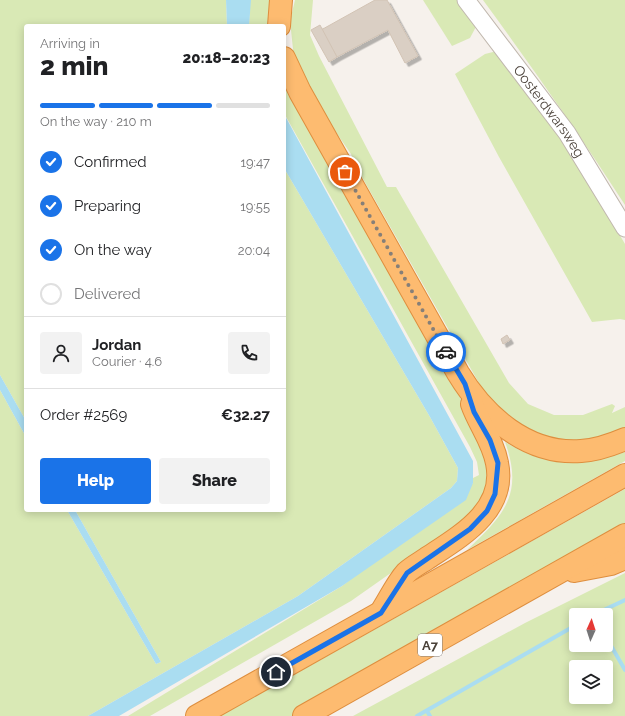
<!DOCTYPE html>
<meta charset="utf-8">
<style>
:root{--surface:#fff;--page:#f2f2f2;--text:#202124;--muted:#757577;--line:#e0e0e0;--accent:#1a73e8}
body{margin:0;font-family:Raleway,sans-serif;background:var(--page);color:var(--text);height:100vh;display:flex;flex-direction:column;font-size:15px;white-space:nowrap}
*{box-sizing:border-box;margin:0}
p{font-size:13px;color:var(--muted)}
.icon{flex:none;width:22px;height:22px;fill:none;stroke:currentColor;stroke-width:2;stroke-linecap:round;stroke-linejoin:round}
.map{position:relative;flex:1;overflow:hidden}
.side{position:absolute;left:24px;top:24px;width:262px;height:488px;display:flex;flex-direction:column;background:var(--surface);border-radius:4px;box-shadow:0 2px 10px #0003}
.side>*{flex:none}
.needle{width:26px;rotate:3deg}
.buttons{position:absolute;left:569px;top:608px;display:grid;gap:8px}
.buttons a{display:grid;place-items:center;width:44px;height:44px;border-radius:4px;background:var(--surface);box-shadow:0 2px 10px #0003;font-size:20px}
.pin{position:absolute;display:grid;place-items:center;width:34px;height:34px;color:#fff;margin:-17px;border:2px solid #fff;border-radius:50%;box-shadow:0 1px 4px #0007}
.courier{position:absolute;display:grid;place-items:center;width:40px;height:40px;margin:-20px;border:3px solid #1a73e8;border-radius:50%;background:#fff;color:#222;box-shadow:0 1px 5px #0007}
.head em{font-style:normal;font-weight:800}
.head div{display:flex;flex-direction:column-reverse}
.head{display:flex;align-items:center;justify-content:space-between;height:68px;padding:0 16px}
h1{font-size:26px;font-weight:800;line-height:30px}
.bar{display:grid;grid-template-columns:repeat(4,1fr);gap:6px 4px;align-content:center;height:48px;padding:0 16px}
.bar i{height:5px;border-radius:3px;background:var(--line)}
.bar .active{background:var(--accent)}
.bar p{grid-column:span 4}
.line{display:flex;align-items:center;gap:10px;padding:0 16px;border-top:1px solid var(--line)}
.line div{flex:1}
.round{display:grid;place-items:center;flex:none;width:42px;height:42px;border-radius:4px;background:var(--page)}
ol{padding:0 16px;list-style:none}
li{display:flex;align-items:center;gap:12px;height:44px}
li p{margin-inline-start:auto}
li .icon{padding:4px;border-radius:50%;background:var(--accent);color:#fff;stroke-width:4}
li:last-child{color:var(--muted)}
li i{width:22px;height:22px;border:2px solid var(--line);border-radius:50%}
.button{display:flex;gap:8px;margin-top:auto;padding:8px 16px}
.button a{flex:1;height:46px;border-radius:4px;background:var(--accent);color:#fff;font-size:16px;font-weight:800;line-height:46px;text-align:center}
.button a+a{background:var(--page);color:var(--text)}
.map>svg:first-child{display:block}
</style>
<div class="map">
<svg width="625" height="716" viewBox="0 0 625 716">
<defs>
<filter id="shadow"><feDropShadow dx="3.5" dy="3.5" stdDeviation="0" flood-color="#0004"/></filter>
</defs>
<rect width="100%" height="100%" fill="#f6f1ec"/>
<g fill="#d9e9b5" fill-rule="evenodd">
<polygon points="0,0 226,0 227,26 26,26 26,421 0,375"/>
<polygon points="250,0 276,0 272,26 249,26"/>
<polygon points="295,0 313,0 310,35 319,56 387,187 396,187 509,383 528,404 554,415 583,415 612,404 615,406 612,413 625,407 625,427 607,437 588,443 539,437 492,406 354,163 351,154 333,128 294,58 290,21"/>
<polygon points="423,0 464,0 479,21 470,38 452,46"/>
<path d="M483 0H625V205C580 135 532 67 483 0Z"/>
<polygon points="501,50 547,112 625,244 625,320 620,319 592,322 499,157 455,74 485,54"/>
<polygon points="284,76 478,430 492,460 488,496 452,530 351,601 150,716 128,716 342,586 473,483 473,478 479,475 477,462 470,447 284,113"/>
<polygon points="284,168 430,417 458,468 457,481 451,488 298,596 88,716 0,716 0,390 26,437 26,510 67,510 156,664 161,662 75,510 284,510"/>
<path d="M505 442C548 467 579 466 625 452V461L467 550C504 515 524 494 505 442Z"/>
<polygon points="625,489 625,527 292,716 220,716"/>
<path d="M625 573V716H353L525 623ZM576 615H606V645H576ZM576 667H606V697H576Z"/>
</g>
<g fill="#aaddf1">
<polygon points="226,0 251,0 249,26 227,26"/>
<polygon points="284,114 473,461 473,483 466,500 342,586 119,716 88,716 298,596 451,488 457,481 458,468 430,417 284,168"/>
<polygon points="0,375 26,421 26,437 0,390"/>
<polygon points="67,510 75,510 161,662 156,664"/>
</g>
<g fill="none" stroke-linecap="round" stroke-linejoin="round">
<g stroke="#aaddf1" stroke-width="4">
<polyline points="593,615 625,600"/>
<polyline points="606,637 625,670"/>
<polyline points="427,711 430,716"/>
<polyline points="417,716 576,625"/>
</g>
</g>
<g fill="#dacfc4" stroke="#d2c3b4" filter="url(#shadow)">
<polygon points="375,0 387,0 418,56 405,63 388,30 337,57 321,30"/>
<polygon points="320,25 337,57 329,62 311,30"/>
<polygon points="507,335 510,340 503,344 501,339"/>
</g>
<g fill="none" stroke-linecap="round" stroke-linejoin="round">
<g stroke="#c1b8ae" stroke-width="19">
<g id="tertiary">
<path id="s1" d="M466 0 567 133 625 228"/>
</g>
</g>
<g stroke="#de8e3e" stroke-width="24">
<g id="motorway">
<polyline points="279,26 281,0"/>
<path d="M284 58 300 92 458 373C484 416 527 455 581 451 597 450 611 445 625 439"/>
<polyline points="574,571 611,564 625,558"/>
<path d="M383 609C390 598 397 583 406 573 411 568 420 563 426 559 459 537 507 511 497 463 493 441 479 424 472 404"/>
<polyline points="197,716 625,475"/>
<polyline points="304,716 625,535"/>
</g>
</g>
<use href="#tertiary" stroke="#fff" stroke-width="17"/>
<use href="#motorway" stroke="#fdbb70" stroke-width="22"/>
</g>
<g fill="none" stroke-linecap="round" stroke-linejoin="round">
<polyline stroke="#867f78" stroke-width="4" stroke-dasharray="0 7.2" points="345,172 446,352"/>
<polyline stroke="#1a73e8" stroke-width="5" points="276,672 381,613 407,573 470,529 487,511 495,494 498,463 490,440 474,412 465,384 446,352"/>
</g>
<g text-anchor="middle" stroke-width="3" stroke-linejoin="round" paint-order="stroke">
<rect fill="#fff" stroke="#807a74" stroke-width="1" x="418" y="634" width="24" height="22" rx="3"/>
<g font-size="13" font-weight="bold" fill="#4a4139">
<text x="430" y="650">A7</text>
</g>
<g font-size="14" fill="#4a4139" stroke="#fff">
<text dy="5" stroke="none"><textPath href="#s1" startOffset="139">Oosterdwarsweg</textPath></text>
</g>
</g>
</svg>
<div class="buttons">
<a><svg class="needle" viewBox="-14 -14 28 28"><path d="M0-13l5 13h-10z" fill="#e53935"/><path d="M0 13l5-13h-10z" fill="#757577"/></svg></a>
<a><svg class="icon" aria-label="layers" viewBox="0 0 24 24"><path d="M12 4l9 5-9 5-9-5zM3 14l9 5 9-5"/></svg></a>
</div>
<div class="pin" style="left:345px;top:172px;background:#ea580c"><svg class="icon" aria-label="bag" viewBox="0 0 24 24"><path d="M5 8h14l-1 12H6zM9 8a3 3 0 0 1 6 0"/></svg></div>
<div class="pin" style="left:276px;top:672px;background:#1f2937"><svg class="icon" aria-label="home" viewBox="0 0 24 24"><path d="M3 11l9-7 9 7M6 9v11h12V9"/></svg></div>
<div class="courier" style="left:446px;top:352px"><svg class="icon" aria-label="car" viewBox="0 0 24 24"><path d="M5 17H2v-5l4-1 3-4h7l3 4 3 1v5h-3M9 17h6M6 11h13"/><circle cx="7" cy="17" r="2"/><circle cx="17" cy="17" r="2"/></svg></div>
<section class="side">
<div class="head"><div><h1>2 min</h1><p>Arriving in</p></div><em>20:18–20:23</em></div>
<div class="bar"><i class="active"></i><i class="active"></i><i class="active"></i><i></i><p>On the way · 210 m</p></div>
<ol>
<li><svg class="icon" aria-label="check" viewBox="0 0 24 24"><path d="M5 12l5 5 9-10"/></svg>Confirmed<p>19:47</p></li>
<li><svg class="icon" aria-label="check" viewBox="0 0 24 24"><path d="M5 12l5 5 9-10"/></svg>Preparing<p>19:55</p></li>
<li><svg class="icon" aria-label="check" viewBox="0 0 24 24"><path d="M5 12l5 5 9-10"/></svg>On the way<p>20:04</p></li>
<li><i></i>Delivered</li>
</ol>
<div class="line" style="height:72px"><a class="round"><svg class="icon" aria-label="person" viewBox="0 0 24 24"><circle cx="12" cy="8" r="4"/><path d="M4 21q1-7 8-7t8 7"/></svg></a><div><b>Jordan</b><p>Courier · 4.6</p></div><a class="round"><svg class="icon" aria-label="phone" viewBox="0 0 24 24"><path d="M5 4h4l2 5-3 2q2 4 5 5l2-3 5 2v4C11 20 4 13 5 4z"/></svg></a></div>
<div class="line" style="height:52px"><div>Order #2569</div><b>€32.27</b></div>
<div class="button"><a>Help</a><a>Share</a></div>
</section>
</div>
